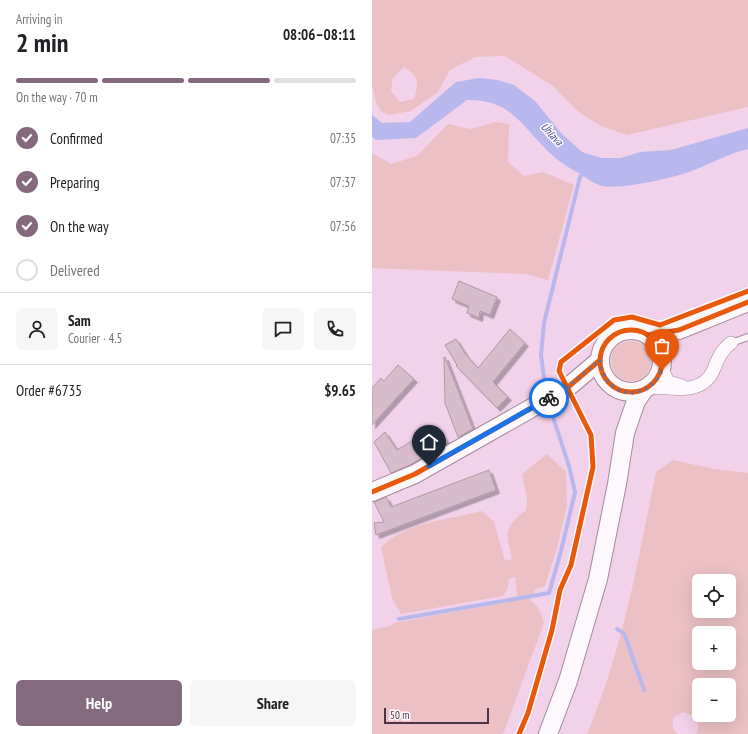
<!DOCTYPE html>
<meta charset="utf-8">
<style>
:root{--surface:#fff;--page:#f6f6f6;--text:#202124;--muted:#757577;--line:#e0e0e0;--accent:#856a7f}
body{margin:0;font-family:"PT Sans Narrow",sans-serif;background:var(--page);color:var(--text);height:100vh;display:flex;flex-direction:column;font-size:15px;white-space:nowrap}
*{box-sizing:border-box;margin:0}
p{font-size:13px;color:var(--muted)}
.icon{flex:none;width:22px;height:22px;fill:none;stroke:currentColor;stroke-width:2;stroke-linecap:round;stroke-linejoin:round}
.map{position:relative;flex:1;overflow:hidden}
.drawer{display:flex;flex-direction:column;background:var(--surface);width:372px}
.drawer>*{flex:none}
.controls{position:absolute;left:320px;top:574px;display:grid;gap:8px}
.controls a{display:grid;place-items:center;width:44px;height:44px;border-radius:6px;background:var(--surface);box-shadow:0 4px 16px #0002;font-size:20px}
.scale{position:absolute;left:12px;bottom:10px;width:105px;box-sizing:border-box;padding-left:4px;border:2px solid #4a3345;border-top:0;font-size:11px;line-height:14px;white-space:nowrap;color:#4a3345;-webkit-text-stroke:3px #fff9fd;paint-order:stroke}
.pin{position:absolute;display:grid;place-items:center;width:34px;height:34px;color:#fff;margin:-41px -17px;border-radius:50% 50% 50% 0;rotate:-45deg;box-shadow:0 0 4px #0007}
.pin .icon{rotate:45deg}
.courier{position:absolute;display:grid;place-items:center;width:40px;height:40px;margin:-20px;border:3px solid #1a73e8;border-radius:50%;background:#fff;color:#222;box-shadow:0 1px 5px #0007}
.summary em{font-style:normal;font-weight:700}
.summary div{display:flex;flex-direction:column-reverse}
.summary{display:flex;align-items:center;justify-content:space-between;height:68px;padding:0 16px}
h1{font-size:26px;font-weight:700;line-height:30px}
.bar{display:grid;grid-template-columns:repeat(4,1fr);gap:6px 4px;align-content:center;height:48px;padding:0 16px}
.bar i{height:5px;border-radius:3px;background:var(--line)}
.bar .current{background:var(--accent)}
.bar p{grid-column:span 4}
.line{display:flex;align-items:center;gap:10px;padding:0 16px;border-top:1px solid var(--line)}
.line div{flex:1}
.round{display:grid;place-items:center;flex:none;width:42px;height:42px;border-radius:6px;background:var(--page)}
ol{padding:0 16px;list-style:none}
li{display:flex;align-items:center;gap:12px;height:44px}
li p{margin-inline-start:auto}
li .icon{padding:4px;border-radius:50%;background:var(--accent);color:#fff;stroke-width:4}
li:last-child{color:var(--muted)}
li i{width:22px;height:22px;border:2px solid var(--line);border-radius:50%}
.button{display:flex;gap:8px;margin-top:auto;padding:8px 16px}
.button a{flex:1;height:46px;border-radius:6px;background:var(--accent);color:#fff;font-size:16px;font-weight:700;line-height:46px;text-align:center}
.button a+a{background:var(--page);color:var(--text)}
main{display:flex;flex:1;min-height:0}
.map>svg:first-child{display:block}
</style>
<main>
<section class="drawer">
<div class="summary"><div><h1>2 min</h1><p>Arriving in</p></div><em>08:06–08:11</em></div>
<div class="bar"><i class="current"></i><i class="current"></i><i class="current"></i><i></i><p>On the way · 70 m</p></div>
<ol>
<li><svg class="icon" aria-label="check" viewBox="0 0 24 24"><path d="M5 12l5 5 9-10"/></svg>Confirmed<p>07:35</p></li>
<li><svg class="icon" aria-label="check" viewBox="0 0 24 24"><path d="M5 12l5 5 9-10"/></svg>Preparing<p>07:37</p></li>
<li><svg class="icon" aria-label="check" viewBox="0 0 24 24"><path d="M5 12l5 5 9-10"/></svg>On the way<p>07:56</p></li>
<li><i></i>Delivered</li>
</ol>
<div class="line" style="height:72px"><a class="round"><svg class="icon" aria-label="person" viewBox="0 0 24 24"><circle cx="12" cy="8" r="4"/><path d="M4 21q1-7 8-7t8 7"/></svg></a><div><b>Sam</b><p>Courier · 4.5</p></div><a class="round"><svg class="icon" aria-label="chat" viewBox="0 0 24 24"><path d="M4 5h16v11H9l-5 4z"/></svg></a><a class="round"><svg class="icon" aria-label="phone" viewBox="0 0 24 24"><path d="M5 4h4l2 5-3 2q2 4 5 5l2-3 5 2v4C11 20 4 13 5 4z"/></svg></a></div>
<div class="line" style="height:52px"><div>Order #6735</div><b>$9.65</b></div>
<div class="button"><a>Help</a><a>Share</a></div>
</section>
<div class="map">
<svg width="376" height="734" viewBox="0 0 376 734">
<defs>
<filter id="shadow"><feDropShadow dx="3.5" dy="3.5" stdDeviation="0" flood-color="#0004"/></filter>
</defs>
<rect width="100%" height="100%" fill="#f2d1ea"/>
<g fill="#ebc1c5" fill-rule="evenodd">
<path d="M0 0H376V107L255 135 229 126 204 110 181 86 133 56 103 57 78 70 66 92 39 111 16 115 10 112 4 103 0 84ZM32 67C47 77 47 83 42 99L28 102 19 91 21 78Z"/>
<polygon points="124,122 137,124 136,162 152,176 171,172 202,185 176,280 154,274 0,268 0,153 19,164 45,156 76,124 98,129"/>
<circle cx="259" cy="361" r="20"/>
<path d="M175 454 194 472 195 506 185 548 173 586 163 589 158 600C167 607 169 612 172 623L131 734H0V630L19 626 22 623 146 600 143 577 137 579 135 590 131 596 29 614 20 598 9 547C36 521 76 520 110 511L122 522 133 561 140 559C134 531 131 529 154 510L155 499 150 474Z"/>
<path d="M301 460 342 469 376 473V734H324C329 722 323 715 311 712L301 718V728L306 734H215C251 650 266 560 284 472ZM327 581H357V611H327ZM327 633H357V663H327ZM327 685H357V715H327Z"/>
</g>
<path fill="#b9b8ee" d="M107 78 126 80 142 85 164 102 189 133 210 152 229 158H249L268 152 299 150 376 128V149C358 153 342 162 325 169 306 177 250 190 230 186 222 184 215 178 208 174 196 167 184 160 174 149 147 123 139 100 95 100L44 138 4 140 0 137V115L10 123 38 122 84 82Z"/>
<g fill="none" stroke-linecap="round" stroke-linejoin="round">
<g stroke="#b9b8ee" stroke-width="4">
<polyline points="172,378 169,355 172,323 208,177 212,172"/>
<polyline points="27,619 177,593 189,551 203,492 197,466 179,411"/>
<polyline points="245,629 252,633 272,690"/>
</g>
</g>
<g fill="#d9bccc" stroke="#b298a7" filter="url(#shadow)">
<polygon points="87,281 125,297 118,315 108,311 107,318 95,313 97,306 80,299"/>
<polygon points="138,329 153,343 121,382 136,397 125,408 84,366 85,365 73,345 84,339 94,355 106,368"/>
<polygon points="72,357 73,357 101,429 86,437 73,403"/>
<polygon points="26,365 42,379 0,425 0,388 9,378 12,381"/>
<polygon points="63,427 76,442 38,465 19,473 2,442 13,432 25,450"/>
<polygon points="117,470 124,490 4,535 2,523 12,522 2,502 14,497 19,507"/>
</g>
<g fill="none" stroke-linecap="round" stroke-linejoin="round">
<g stroke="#a38b9e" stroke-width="8">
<polyline id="lane" points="359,343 376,337"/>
</g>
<g stroke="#a38b9e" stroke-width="14">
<g id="street">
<polyline points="290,369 296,382 310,386"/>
<path d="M277 387C300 387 329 396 341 371 346 359 349 350 359 343"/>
</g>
</g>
<g stroke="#a38b9e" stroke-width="20">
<g id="secondary">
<circle cx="259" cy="361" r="31"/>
<polyline points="276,335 307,330 376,302"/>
<polyline points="0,492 43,474 195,388 228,360"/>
<polyline points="176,734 196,681 226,579 245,484 253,433 264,401 271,391"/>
</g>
</g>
<use href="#lane" stroke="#fdf8fc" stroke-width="6"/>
<use href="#street" stroke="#fdf8fc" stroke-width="13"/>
<use href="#secondary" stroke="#fdf8fc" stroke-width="18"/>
<g stroke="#fff9fd" stroke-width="8">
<g id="cycleway">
<circle cx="259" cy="361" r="31"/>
<polyline points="276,335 307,330 376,302"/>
<polyline points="0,492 43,474 195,388 228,360"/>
<polyline points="147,734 156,713 180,630 188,590 199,565 221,467 219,435 187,371 189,362 242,320 260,317 288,325 376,291"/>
</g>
</g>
<use href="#cycleway" stroke="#e8590c" stroke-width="5"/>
</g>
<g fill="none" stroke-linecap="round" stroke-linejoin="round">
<path stroke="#856a7f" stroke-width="4" stroke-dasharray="0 7.2" d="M177 398 195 388 228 360C232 398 274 405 290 370"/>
<polyline stroke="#1a73e8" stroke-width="5" points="57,466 177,398"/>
</g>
<g text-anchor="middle" stroke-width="3" stroke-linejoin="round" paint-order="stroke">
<g font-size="11" font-style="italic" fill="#3d4592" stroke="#fff9fd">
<text transform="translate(180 134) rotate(47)" y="4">Úhlava</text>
</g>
</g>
</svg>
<div class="controls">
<a><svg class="icon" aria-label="locate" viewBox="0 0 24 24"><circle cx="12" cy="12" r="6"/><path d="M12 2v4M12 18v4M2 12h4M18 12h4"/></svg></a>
<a>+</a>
<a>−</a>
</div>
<div class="scale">50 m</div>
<div class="pin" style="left:290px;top:370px;background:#ea580c"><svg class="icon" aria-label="bag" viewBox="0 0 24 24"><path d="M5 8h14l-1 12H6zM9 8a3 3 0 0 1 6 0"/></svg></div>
<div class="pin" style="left:57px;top:466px;background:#1f2937"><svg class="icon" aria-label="home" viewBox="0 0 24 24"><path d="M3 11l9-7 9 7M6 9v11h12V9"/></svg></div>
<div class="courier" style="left:177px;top:398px"><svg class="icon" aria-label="bike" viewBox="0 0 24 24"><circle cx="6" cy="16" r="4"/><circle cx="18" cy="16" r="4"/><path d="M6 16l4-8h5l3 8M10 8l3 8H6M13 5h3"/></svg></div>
</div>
</main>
